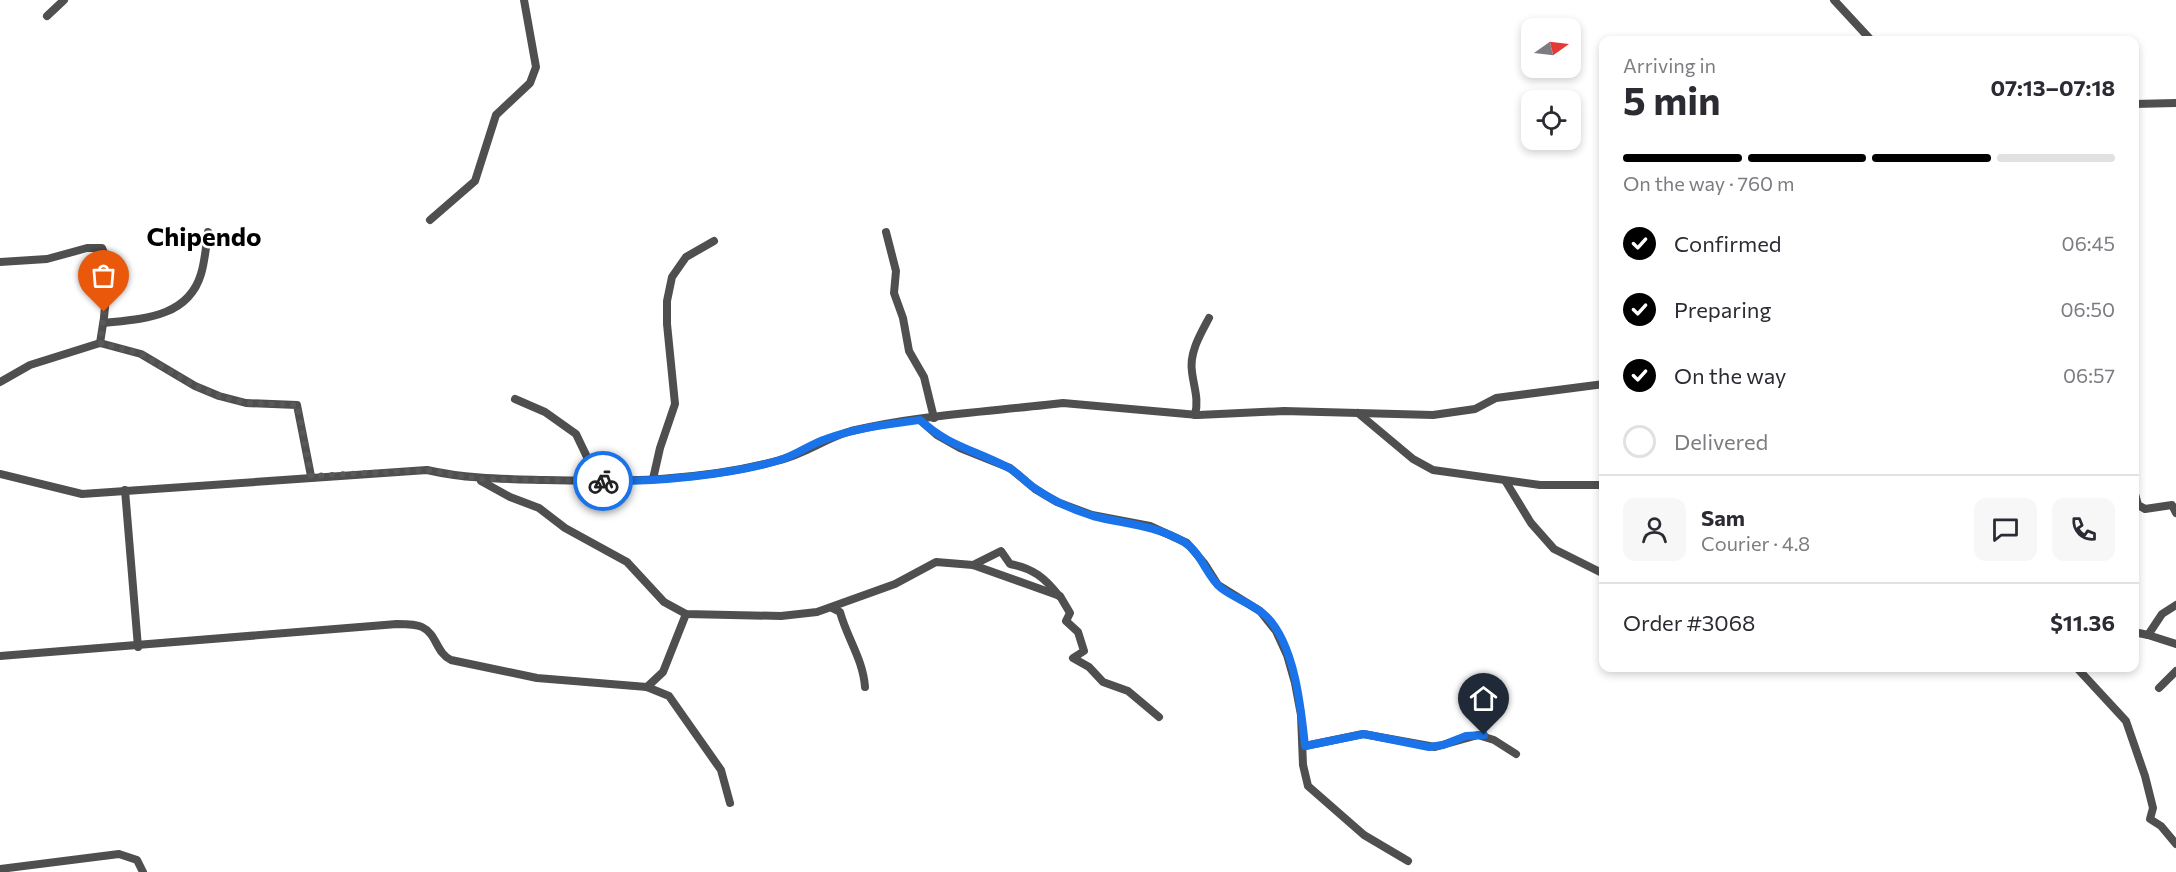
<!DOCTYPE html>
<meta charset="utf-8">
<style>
:root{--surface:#fff;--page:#f7f7f7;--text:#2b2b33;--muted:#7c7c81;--line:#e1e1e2;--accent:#000}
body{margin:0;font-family:Commissioner,sans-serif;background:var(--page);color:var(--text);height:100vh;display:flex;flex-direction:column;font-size:22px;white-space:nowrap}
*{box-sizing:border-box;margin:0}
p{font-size:20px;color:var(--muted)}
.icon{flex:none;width:33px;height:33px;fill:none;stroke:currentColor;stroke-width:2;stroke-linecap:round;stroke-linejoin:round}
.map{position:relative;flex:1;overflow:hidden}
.sheet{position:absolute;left:1599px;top:36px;width:540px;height:636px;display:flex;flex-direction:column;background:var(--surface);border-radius:12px;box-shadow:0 3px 9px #0003}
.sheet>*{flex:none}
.needle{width:39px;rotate:76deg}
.controls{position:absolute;left:1521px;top:18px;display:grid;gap:12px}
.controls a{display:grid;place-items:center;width:60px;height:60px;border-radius:12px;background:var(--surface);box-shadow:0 3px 9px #0003;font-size:30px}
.pin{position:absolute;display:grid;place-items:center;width:51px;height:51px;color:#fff;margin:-62px -26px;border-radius:50% 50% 50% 0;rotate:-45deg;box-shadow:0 0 6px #0007}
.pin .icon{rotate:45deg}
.courier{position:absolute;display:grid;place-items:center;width:60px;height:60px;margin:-30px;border:4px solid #1a73e8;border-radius:50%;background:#fff;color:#222;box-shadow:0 2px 8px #0007}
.overview em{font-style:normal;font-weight:700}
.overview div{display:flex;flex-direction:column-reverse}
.overview{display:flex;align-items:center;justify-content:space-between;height:102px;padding:0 24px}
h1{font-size:39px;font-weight:700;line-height:45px}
.bar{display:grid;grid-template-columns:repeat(4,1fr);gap:9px 6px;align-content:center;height:72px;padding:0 24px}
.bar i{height:8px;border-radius:4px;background:var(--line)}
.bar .on{background:var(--accent)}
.bar p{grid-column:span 4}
.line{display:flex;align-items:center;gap:15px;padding:0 24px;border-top:2px solid var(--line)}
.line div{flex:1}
.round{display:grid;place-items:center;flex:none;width:63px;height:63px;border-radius:12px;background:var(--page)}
ol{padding:0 24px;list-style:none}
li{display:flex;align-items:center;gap:18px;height:66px}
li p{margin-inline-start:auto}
li .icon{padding:6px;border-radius:50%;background:var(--accent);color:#fff;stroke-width:4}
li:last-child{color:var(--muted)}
li i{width:33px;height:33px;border:3px solid var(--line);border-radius:50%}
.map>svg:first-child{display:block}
</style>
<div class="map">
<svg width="2176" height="872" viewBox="0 0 2176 872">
<rect width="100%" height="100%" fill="#fff"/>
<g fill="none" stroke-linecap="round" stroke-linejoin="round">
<g stroke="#4f4f4f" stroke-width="8">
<polyline points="1834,0 1871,40"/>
<polyline points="47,16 64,0"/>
<polyline points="2134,104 2176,103"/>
<polyline points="430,220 475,181 496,115 530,83 536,67 524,0"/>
<polyline points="886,232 896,271 894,293 903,318 909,351 924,377 934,418"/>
<path d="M0 262 47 259 87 248H102C112 265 104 322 100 343"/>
<path d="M104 323C141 319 188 318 201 274 205 261 206 246 208 232"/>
<polyline points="0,382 30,365 100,343 141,354 195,386 219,396 246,403 297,405 311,476"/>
<polyline points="515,399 545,412 576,434 587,457 610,481"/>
<polyline points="1358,413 1413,459 1433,470 1540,485 1604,485"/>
<path d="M1195 415C1199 399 1194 388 1192 372 1189 353 1200 335 1209 318"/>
<polyline points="920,420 937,435 960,448 1010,468 1035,489 1057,502 1092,515 1150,526 1187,543 1204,563 1218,585 1260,611 1276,631 1287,655 1295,683 1301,715 1303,765 1308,786 1364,835 1408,861"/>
<path d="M0 474 82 494 427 470C466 479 505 479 545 480 623 482 704 481 780 460 805 454 826 438 851 431 914 416 981 412 1045 405L1063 403 1198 415 1284 411 1433 415 1475 409 1496 398 1604 384"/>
<polyline points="653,479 660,448 675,404 667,324 667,301 672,277 686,257 714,241"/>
<polyline points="481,481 510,497 539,508 565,528 627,562 664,602 686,614 781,616 817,612 895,584 936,562 973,565 1060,596 1070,613 1066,621 1078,632 1084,651 1073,658 1089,667 1103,682 1128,691 1159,717"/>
<polyline points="1506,482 1531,523 1554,549 1604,574"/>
<polyline points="125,490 138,647"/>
<polyline points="2134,490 2138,505 2145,509 2172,505 2176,513"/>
<path d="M973 565 1001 551 1010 564C1033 568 1045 578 1059 596"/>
<polyline points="2176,605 2162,614 2148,635 2176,644"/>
<path d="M832 608 840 612C847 638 863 659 865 687"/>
<polyline points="2134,632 2148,635"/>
<path d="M0 656 397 624C404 624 416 624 422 627 437 634 436 653 451 660L537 678 647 687 669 696 721 770 730 803"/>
<polyline points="2077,668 2126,721 2145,776 2153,808 2150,819 2161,826 2176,844"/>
<polyline points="647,687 663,672 686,614"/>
<polyline points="2159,688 2176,671"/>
<polyline points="1305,746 1363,734 1435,747 1478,735 1494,740 1516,754"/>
<polyline points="0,869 119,854 137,860 143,872"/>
</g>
</g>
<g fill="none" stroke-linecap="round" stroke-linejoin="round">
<polyline stroke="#595959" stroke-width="6" stroke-dasharray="0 10.8" points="104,312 100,343 141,354 195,386 219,396 246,403 297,405 311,476 428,470 478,479 603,481"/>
<path stroke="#1a73e8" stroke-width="8" d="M603 481C655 482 731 475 780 460 797 455 810 444 826 439 856 428 889 424 920 420 948 446 975 450 1007 467 1018 472 1026 483 1036 489 1053 501 1074 510 1093 516 1125 524 1155 525 1184 542 1202 553 1206 576 1221 588 1235 599 1254 604 1267 617 1295 646 1301 708 1305 746L1364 734 1429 747 1443 745 1466 736 1484 735"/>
</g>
<g text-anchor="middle" stroke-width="5" stroke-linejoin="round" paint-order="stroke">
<g font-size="26" font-weight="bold" fill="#000" stroke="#fff">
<text x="204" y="246">Chipendo</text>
</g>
</g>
</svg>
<div class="controls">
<a><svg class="needle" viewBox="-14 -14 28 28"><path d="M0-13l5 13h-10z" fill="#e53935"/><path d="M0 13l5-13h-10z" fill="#7c7c81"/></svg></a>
<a><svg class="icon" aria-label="locate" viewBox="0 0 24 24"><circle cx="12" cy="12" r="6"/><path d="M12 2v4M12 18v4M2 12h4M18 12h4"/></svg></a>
</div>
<div class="pin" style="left:104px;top:312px;background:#ea580c"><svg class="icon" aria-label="bag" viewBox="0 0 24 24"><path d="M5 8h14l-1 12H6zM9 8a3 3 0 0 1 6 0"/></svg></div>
<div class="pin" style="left:1484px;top:735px;background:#1f2937"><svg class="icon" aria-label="home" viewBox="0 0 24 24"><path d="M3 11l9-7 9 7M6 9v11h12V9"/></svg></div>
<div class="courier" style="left:603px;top:481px"><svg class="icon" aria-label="bike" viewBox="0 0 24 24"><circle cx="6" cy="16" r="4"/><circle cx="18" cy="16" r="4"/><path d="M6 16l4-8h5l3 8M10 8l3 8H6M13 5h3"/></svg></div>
<section class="sheet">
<div class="overview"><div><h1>5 min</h1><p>Arriving in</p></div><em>07:13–07:18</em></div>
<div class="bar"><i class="on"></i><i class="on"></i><i class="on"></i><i></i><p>On the way · 760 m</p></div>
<ol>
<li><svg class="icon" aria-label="check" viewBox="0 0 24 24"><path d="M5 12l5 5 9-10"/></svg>Confirmed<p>06:45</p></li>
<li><svg class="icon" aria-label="check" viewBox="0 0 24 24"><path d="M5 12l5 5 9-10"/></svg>Preparing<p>06:50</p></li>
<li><svg class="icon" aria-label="check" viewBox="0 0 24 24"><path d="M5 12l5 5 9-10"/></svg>On the way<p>06:57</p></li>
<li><i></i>Delivered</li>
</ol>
<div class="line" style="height:108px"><a class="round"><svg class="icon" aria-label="person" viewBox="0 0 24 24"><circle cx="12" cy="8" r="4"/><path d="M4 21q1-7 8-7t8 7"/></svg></a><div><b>Sam</b><p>Courier · 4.8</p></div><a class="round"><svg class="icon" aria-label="chat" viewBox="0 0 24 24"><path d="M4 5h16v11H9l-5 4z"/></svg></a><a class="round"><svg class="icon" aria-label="phone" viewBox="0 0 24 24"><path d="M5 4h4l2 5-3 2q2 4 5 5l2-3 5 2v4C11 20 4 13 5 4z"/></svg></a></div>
<div class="line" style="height:78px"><div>Order #3068</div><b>$11.36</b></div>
</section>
</div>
